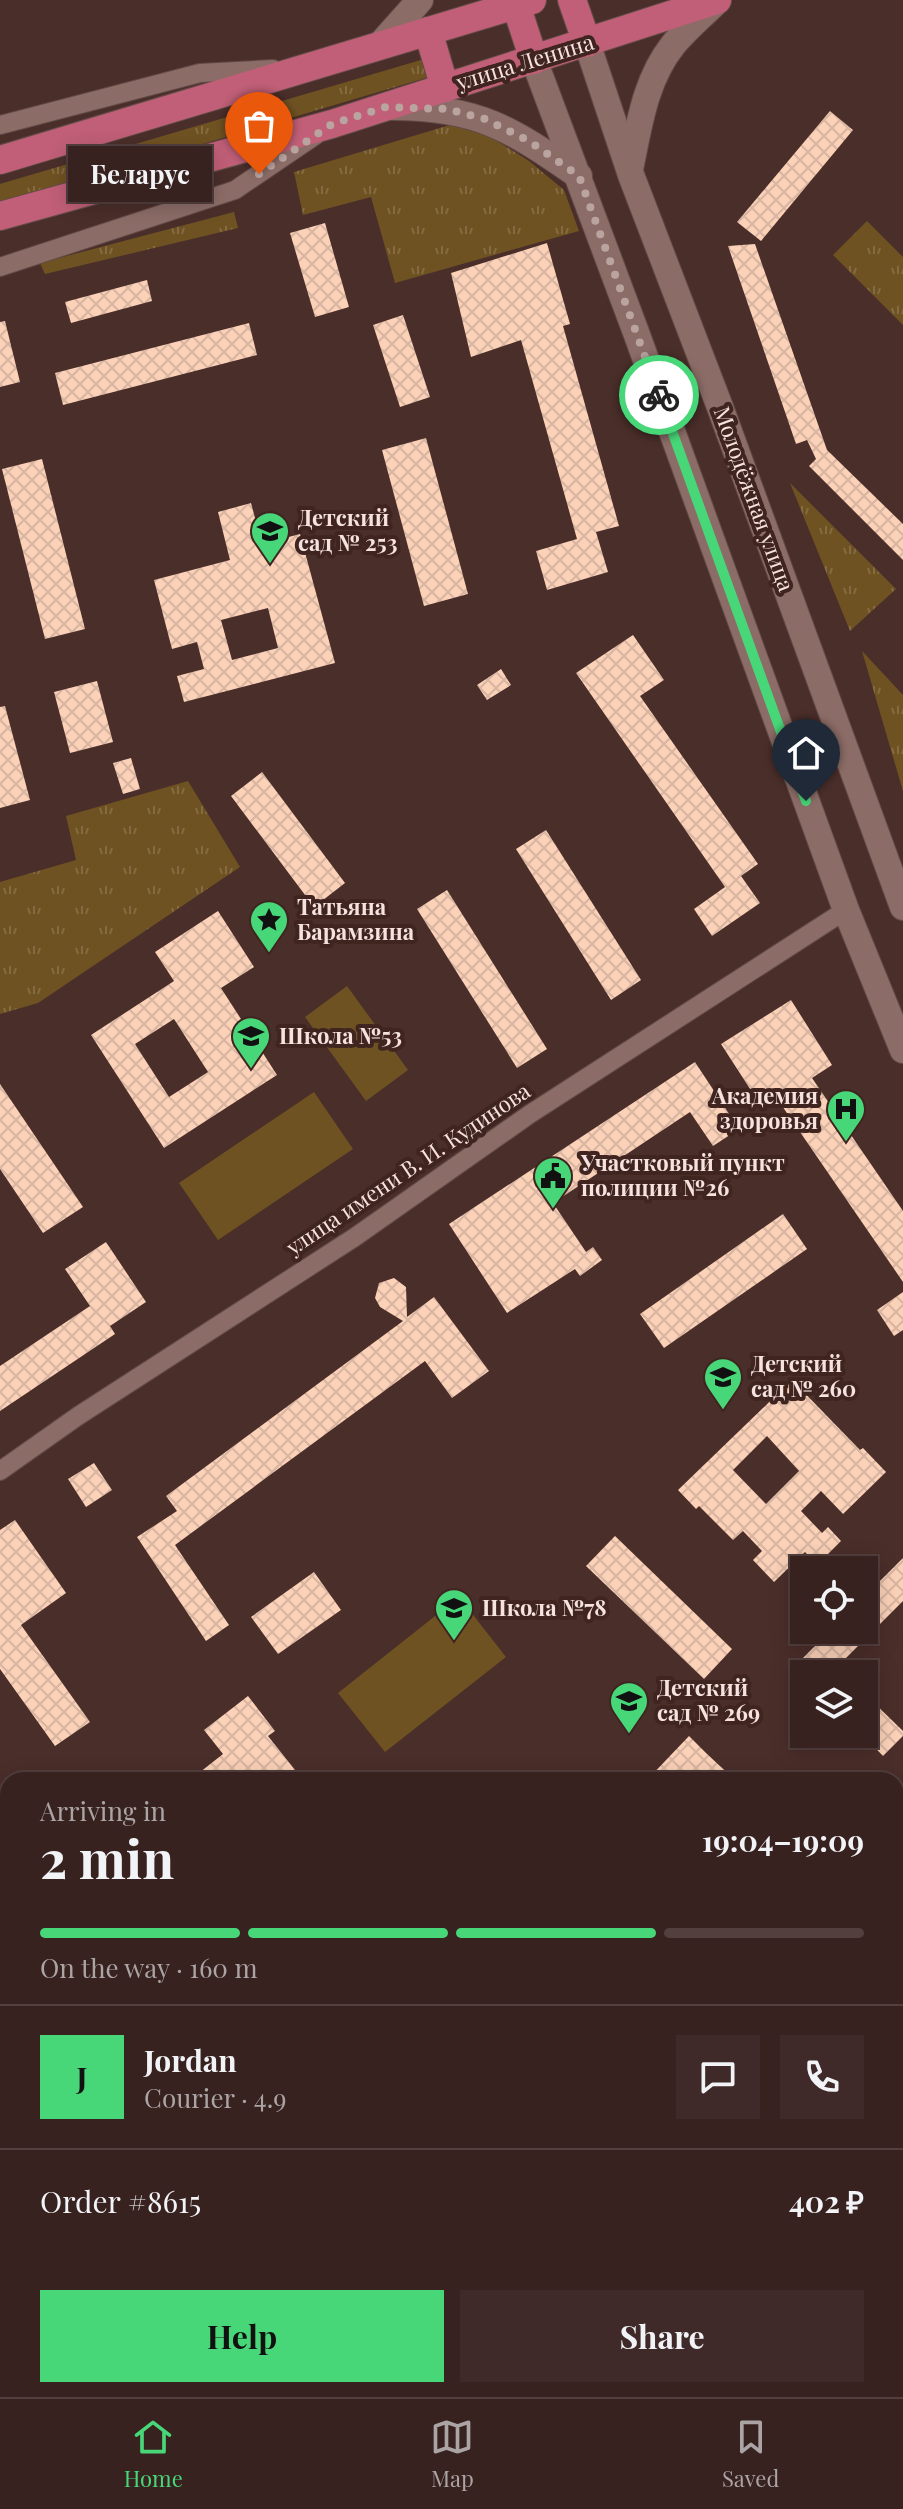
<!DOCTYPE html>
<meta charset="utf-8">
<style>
:root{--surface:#382220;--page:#3f2a29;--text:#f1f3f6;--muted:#aba4a5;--line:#523f3e;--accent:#48d778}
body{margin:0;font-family:"Playfair Display",serif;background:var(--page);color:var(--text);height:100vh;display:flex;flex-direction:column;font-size:30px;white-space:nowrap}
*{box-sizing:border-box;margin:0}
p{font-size:26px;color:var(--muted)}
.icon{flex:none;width:44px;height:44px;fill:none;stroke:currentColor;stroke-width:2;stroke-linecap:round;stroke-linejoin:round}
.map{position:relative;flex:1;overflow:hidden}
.sheet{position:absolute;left:0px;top:1772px;width:904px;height:626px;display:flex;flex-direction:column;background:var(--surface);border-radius:24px 24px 0 0;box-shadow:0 4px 20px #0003,0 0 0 2px var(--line)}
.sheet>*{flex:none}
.buttons{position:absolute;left:790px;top:1556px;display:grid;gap:16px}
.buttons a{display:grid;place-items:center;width:88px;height:88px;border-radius:0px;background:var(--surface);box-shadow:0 4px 20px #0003,0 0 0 2px var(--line);font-size:40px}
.pin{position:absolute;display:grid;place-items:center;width:68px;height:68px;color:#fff;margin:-82px -34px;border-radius:50% 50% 50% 0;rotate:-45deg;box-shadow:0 0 8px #0007}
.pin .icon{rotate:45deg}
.courier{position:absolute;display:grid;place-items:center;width:80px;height:80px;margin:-40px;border:6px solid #48d778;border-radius:50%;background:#fff;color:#222;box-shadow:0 2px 10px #0007}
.bubble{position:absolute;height:56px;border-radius:0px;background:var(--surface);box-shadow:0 4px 20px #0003,0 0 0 2px var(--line);font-size:26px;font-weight:700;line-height:56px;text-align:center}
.head em{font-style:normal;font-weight:700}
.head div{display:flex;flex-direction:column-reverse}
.head{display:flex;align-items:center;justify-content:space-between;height:136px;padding:0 40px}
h1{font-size:52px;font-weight:700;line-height:60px}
.bar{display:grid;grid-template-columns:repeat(4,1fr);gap:12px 8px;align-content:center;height:96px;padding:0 40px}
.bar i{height:10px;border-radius:6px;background:var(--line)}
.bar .active{background:var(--accent)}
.bar p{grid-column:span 4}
.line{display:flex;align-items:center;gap:20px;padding:0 40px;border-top:2px solid var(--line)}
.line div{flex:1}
.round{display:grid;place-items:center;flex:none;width:84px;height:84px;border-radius:0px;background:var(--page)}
.cta{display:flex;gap:16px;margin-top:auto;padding:16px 40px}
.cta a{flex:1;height:92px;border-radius:0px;background:var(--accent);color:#111;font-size:32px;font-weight:700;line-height:92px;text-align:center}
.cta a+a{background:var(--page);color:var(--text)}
.tab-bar{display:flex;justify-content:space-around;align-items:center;height:112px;border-top:2px solid var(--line);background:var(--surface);font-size:22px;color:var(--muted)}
.tab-bar a{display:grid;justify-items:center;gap:4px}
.tab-bar .active{color:var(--accent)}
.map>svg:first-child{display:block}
</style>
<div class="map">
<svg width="903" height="2397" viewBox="0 0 903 2397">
<defs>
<pattern id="grass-tufts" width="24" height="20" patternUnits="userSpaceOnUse" patternTransform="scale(2)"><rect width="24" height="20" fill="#6f5222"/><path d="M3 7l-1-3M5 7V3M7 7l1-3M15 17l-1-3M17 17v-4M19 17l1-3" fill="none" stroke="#846b42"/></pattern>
<pattern id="building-cross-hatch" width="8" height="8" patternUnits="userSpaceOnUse" patternTransform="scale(2)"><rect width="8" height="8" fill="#fbd1b8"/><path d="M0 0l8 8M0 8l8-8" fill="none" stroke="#d8b5a1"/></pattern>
</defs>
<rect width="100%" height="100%" fill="#4a2e2a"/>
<g fill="url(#grass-tufts)">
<polygon points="431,57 436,75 0,204 0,184"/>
<polygon points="453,124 474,130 494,139 529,161 564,190 579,231 395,283 371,197 303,215 294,172"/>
<polygon points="234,212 238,228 45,274 40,263"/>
<polygon points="867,221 903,257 903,325 833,255"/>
<polygon points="790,483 896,589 850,631"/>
<polygon points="862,651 903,695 903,791"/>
<polygon points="188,781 240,867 38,1003 0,1014 0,882 76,860 66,816"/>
<polygon points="146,2390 235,2390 228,2397 140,2397"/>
</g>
<g fill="#6f5222">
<polygon points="347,986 408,1070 366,1101 305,1017"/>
<polygon points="314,1092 353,1149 218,1240 179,1183"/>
<polygon points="459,1597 506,1657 385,1752 338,1693"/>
</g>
<g fill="url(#building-cross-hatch)" fill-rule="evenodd">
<polygon points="830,111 853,130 761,241 737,222"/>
<polygon points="325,223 349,307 315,317 290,233"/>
<polygon points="547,243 570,324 563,326 619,526 596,532 608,572 547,590 536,551 577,539 521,340 471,357 451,273"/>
<polygon points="755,244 827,450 903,524 903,560 809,466 816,459 807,440 796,444 728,246"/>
<polygon points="147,280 152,301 71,323 65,302"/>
<polygon points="403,315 430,397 400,407 373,325"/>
<polygon points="5,321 20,382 0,387 0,322"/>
<polygon points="249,323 257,355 63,405 55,373"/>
<polygon points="426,438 468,594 424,606 382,450"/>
<polygon points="42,459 85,629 45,639 2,469"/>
<path d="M251 503 262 544 300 534 335 663 184 702 177 676 204 669 197 642 172 649 154 580 230 560 218 512ZM268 608 278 648 232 660 221 620Z"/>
<polygon points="633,635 664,680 640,696 758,864 741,876 760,903 712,936 694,909 725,887 576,673"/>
<polygon points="501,669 511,685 487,700 477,685"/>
<polygon points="97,681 113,742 70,753 54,692"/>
<polygon points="5,706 30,800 0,808 0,707"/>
<polygon points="131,758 140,789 123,794 113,763"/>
<polygon points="262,772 345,883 314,907 231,796"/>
<polygon points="546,830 641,980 611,1000 516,849"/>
<polygon points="447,890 547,1049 517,1068 417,909"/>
<path d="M218 911 254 967 221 988 277 1075 164 1148 91 1035 174 981 155 952ZM174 1019 208 1072 169 1097 135 1044Z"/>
<polygon points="791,1000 832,1065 812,1078 903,1211 903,1282 778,1100 763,1109 721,1044"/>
<polygon points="695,1062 739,1129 713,1146 690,1112 553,1203 586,1252 593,1247 602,1260 580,1276 575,1269 507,1313 449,1224"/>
<polygon points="0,1084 83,1207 43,1233 0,1169"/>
<polygon points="783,1214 807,1249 664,1348 640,1314"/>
<polygon points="106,1242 146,1302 110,1326 115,1334 0,1411 0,1366 90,1306 65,1269"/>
<polygon points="394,1278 406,1287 407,1317 434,1297 489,1371 452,1398 425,1361 175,1545 229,1625 206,1641 137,1537 177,1511 166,1496 403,1321 380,1307 375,1298 379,1283"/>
<polygon points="903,1292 903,1330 894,1336 877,1310"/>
<path d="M792 1380 860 1450 863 1448 886 1472 843 1514 821 1491 801 1511 822 1533 828 1527 841 1541 817 1565 805 1552 774 1582 753 1560 762 1551 743 1531 733 1540 699 1506 696 1509 678 1490ZM767 1436 799 1471 766 1504 733 1470Z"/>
<polygon points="94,1463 112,1490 86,1507 68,1479"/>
<polygon points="15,1520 66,1593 21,1625 90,1722 55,1746 0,1669 0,1530"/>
<polygon points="615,1536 732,1649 704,1679 586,1566"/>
<polygon points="903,1558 903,1601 838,1666 845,1674 801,1674 794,1667 831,1630 864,1630 864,1597"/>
<polygon points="314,1572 341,1610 278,1654 251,1617"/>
<polygon points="864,1693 903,1731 903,1736 883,1756 864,1736"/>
<polygon points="248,1696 275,1731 268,1736 303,1780 190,1780 223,1754 204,1730"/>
<polygon points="689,1736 706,1753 735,1780 647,1780"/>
</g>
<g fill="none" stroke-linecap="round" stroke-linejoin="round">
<g stroke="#634b48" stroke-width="20">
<g id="street">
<polyline points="0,125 200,73 273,69"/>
<polyline points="0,267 235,190 316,135"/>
<polyline points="0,1471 78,1416 355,1237 530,1114 846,910"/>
<polyline points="0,1837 8,1847"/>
<polyline points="896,1944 903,1937"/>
<polyline points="448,2390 456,2397"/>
</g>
</g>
<g stroke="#634b48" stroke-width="28">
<g id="secondary">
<polyline points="587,43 631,175 720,407 903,907"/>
<polyline points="379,46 420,0"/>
<polyline points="534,60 637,335 846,910 903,1050"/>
<path d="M393 107C478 107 511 129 579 176"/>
<path d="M630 169C639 126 645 80 673 45 686 29 703 15 718 0"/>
</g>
</g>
<g stroke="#634b48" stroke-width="30">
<g id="primary">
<polyline points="572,0 587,43"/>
<polyline points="516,5 534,60"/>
<polyline points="428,31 445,88"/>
<polyline points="0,160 532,0"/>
<polyline points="0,216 332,124 717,0"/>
</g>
</g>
<use href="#street" stroke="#8c6c67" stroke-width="18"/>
<use href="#secondary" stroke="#8c6c67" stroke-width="26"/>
<use href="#primary" stroke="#c05f77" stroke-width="28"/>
</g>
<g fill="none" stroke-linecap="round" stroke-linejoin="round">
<polyline stroke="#baa4a0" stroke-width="8" stroke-dasharray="0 14.4" points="259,174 332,124 386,107 447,109 485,119 529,141 579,176 659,395"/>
<polyline stroke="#48d778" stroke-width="10" points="659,395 806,801"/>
</g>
<defs>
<g id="school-pin" transform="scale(2)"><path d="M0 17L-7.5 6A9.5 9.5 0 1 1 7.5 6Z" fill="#48d778" stroke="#3f2420"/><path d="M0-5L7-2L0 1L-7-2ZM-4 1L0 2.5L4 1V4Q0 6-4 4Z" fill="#111"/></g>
<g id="sight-pin" transform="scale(2)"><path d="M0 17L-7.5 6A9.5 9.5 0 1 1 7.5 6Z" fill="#48d778" stroke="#3f2420"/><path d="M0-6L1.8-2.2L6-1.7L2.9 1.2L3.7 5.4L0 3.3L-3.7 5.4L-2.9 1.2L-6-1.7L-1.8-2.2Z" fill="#111"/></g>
<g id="hospital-pin" transform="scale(2)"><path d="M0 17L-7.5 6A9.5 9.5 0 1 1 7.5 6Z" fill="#48d778" stroke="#3f2420"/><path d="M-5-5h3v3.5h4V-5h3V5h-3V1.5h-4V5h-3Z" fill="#111"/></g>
<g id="civic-pin" transform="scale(2)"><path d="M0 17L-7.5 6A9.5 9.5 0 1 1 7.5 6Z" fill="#48d778" stroke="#3f2420"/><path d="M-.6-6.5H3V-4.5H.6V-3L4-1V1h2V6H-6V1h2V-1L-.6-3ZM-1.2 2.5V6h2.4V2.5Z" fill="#111"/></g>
</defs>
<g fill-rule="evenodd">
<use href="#school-pin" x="270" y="531"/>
<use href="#sight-pin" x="269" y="920"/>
<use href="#school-pin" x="251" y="1036"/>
<use href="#hospital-pin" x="846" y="1109"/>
<use href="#civic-pin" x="553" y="1176"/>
<use href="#school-pin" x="723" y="1377"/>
<use href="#school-pin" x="454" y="1608"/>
<use href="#school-pin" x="629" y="1701"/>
</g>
<g text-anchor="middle" stroke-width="8" stroke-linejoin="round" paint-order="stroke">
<g font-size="22" fill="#f6e3e0" stroke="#3f2420">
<text transform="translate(525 62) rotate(-17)" y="8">улица Ленина</text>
<text transform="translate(754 499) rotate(70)" y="8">Молодёжная улица</text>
<text transform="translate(408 1169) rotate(-34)" y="8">улица имени В. И. Кудинова</text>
</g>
<g font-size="22" font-weight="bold" fill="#f6e3e0" stroke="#3f2420" text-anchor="start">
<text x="298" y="526">Детский<tspan x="298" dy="25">сад № 253</tspan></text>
<text x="297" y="915">Татьяна<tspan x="297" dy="25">Барамзина</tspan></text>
<text x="279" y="1044">Школа №53</text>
<text x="818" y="1104" text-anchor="end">Академия<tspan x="818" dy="25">здоровья</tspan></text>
<text x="581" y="1171">Участковый пункт<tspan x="581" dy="25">полиции №26</tspan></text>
<text x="751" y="1372">Детский<tspan x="751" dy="25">сад № 260</tspan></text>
<text x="482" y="1616">Школа №78</text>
<text x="657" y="1696">Детский<tspan x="657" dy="25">сад № 269</tspan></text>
</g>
</g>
</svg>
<div class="buttons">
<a><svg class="icon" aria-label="locate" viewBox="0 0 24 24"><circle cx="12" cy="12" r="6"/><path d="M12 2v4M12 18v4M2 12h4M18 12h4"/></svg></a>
<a><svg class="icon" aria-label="layers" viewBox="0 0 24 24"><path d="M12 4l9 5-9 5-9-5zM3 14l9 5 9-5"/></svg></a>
</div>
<div class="pin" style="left:259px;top:174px;background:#ea580c"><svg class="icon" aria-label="bag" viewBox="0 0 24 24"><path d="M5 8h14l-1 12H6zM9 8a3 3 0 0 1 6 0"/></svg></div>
<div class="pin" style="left:806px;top:801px;background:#1f2937"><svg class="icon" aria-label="home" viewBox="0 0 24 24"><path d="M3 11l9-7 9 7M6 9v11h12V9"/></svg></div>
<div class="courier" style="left:659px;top:395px"><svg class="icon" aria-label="bike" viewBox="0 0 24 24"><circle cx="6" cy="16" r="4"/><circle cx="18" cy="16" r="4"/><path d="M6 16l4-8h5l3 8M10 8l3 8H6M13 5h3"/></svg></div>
<div class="bubble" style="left:68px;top:146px;width:144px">Беларус</div>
<section class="sheet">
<div class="head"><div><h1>2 min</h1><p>Arriving in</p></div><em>19:04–19:09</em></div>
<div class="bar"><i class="active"></i><i class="active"></i><i class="active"></i><i></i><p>On the way · 160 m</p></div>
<div class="line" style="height:144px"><b class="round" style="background:var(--accent);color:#111">J</b><div><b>Jordan</b><p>Courier · 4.9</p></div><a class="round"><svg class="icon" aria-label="chat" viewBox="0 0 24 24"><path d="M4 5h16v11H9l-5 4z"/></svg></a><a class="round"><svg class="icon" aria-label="phone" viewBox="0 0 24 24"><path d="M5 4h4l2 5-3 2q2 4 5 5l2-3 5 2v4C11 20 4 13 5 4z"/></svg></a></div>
<div class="line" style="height:104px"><div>Order #8615</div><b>402 ₽</b></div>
<div class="cta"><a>Help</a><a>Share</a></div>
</section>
</div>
<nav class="tab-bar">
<a class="active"><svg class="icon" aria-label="home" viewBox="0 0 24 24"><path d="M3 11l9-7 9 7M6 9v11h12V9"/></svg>Home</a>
<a><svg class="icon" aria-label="map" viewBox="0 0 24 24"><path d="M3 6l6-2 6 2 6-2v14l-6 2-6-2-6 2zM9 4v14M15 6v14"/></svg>Map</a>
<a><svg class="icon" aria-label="saved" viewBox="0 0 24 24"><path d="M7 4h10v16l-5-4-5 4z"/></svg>Saved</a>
</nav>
